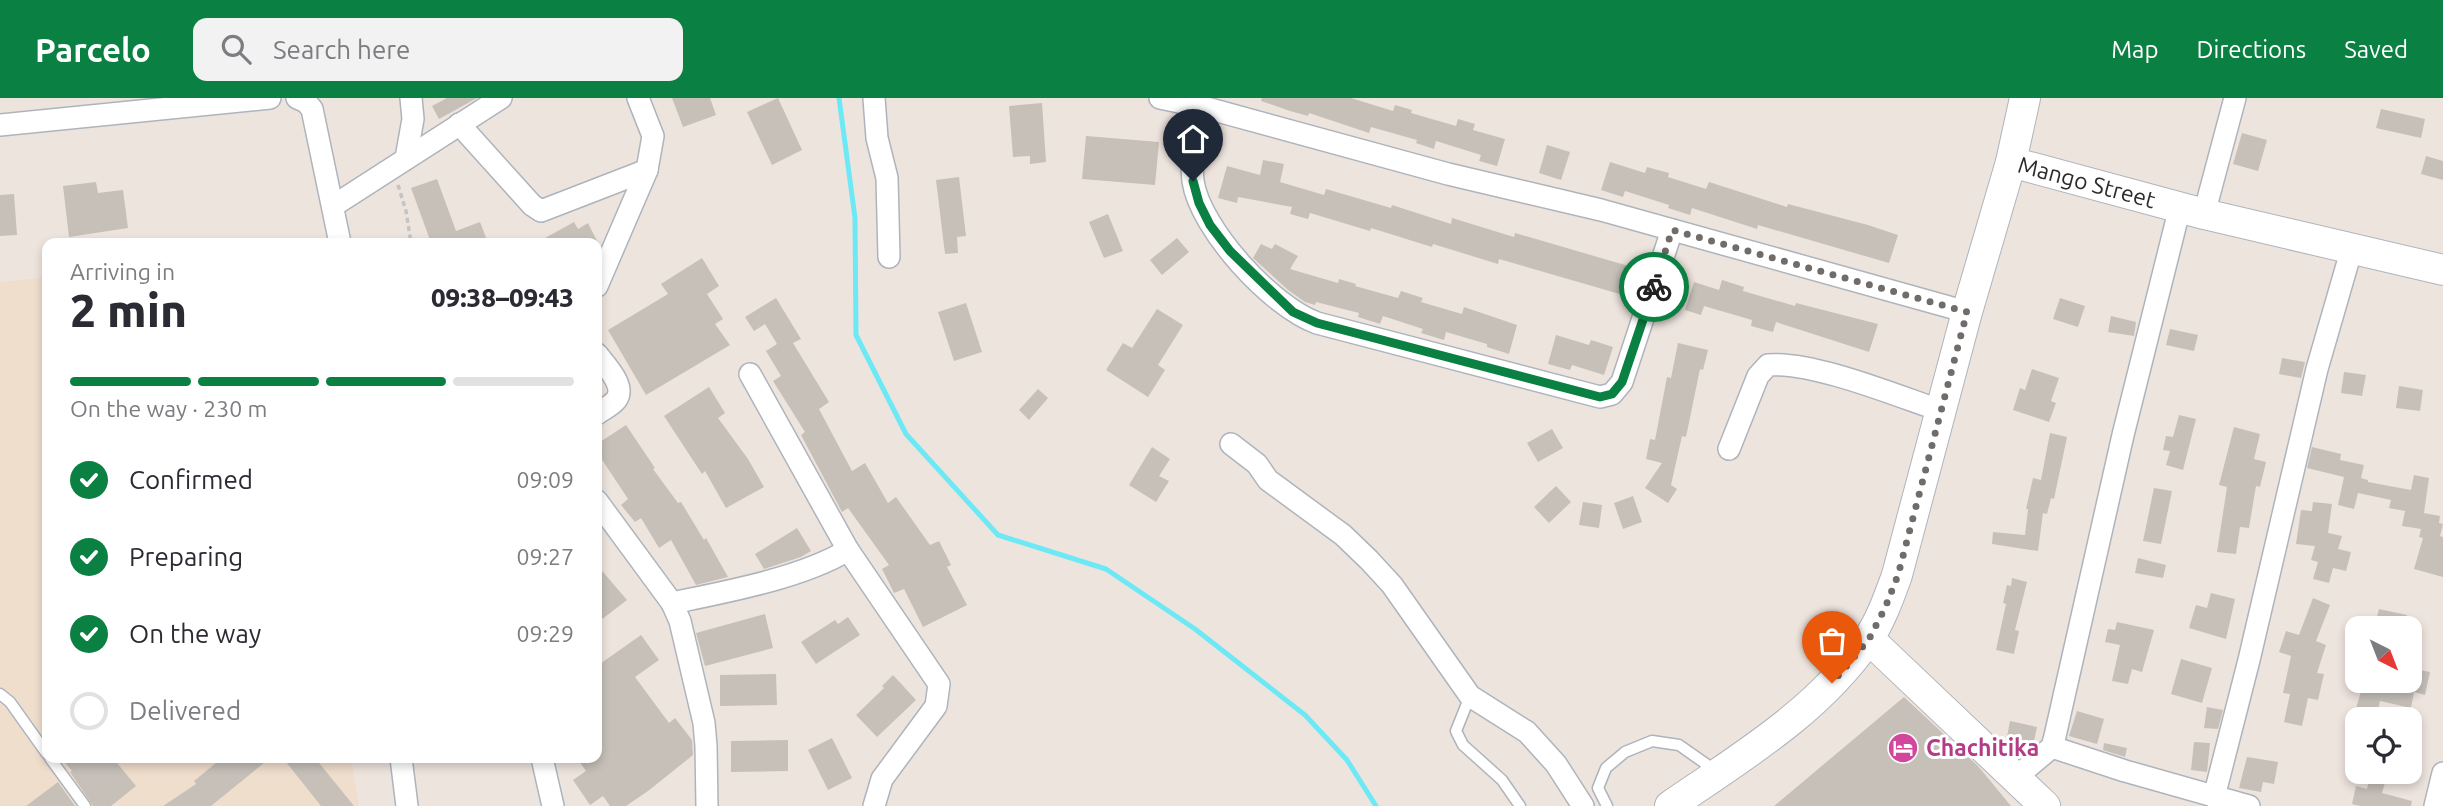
<!DOCTYPE html>
<meta charset="utf-8">
<style>
:root{--surface:#fff;--page:#f2f2f3;--text:#2b2b33;--muted:#7c7c81;--line:#e1e1e2;--accent:#0b8043}
body{margin:0;font-family:Ubuntu,sans-serif;background:var(--page);color:var(--text);height:100vh;display:flex;flex-direction:column;font-size:26px;white-space:nowrap}
*{box-sizing:border-box;margin:0}
p{font-size:23px;color:var(--muted)}
.icon{flex:none;width:38px;height:38px;fill:none;stroke:currentColor;stroke-width:2;stroke-linecap:round;stroke-linejoin:round}
.map{position:relative;flex:1;overflow:hidden}
.sheet{position:absolute;left:42px;top:140px;width:560px;height:525px;display:flex;flex-direction:column;background:var(--surface);border-radius:14px;box-shadow:0 4px 10px #0003}
.sheet>*{flex:none}
.needle{width:46px;rotate:138deg}
.controls{position:absolute;left:2345px;top:518px;display:grid;gap:14px}
.controls a{display:grid;place-items:center;width:77px;height:77px;border-radius:14px;background:var(--surface);box-shadow:0 4px 10px #0003;font-size:35px}
.pin{position:absolute;display:grid;place-items:center;width:60px;height:60px;color:#fff;margin:-72px -30px;border-radius:50% 50% 50% 0;rotate:-45deg;box-shadow:0 0 7px #0007}
.pin .icon{rotate:45deg}
.courier{position:absolute;display:grid;place-items:center;width:70px;height:70px;margin:-35px;border:5px solid #0b8043;border-radius:50%;background:#fff;color:#222;box-shadow:0 2px 9px #0007}
.headline em{font-style:normal;font-weight:800}
.headline div{display:flex;flex-direction:column-reverse}
.headline{display:flex;align-items:center;justify-content:space-between;height:119px;padding:0 28px}
h1{font-size:46px;font-weight:800;line-height:52px}
.bar{display:grid;grid-template-columns:repeat(4,1fr);gap:10px 7px;align-content:center;height:84px;padding:0 28px}
.bar i{height:9px;border-radius:5px;background:var(--line)}
.bar .active{background:var(--accent)}
.bar p{grid-column:span 4}
ol{padding:0 28px;list-style:none}
li{display:flex;align-items:center;gap:21px;height:77px}
li p{margin-inline-start:auto}
li .icon{padding:7px;border-radius:50%;background:var(--accent);color:#fff;stroke-width:4}
li:last-child{color:var(--muted)}
li i{width:38px;height:38px;border:4px solid var(--line);border-radius:50%}
header{display:flex;align-items:center;gap:42px;box-sizing:border-box;height:98px;padding:0 35px;background:var(--accent);color:#fff}
header strong{font-size:33px}
nav{display:flex;gap:38px;margin-inline-start:auto;font-size:24px}
.search{width:490px;height:63px;background:var(--page);display:flex;align-items:center;gap:18px;box-sizing:border-box;padding:0 24px;border-radius:14px;color:var(--muted);font-size:26px}
.map>svg:first-child{display:block}
</style>
<header>
<strong>Parcelo</strong>
<div class="search"><svg class="icon" aria-label="search" viewBox="0 0 24 24"><circle cx="10" cy="10" r="6"/><path d="M15 15l6 6"/></svg>Search here</div>
<nav><a>Map</a><a>Directions</a><a>Saved</a></nav>
</header>
<div class="map">
<svg width="2443" height="708" viewBox="0 0 2443 708">
<rect width="100%" height="100%" fill="#eee4de"/>
<polygon fill="#f0decd" points="47,179 47,660 351,660 359,708 0,708 0,184"/>
<g fill="none" stroke-linecap="round" stroke-linejoin="round">
<polyline stroke="#6ce9f5" stroke-width="5" points="839,0 855,120 856,237 906,336 998,437 1106,471 1195,531 1305,617 1347,662 1376,708"/>
</g>
<g fill="#c6c0b9">
<polygon points="447,0 477,0 439,21 432,8"/>
<polygon points="672,0 710,0 716,17 683,29"/>
<polygon points="778,0 802,52 772,67 747,14"/>
<polygon points="1262,0 1351,0 1393,13 1395,7 1412,12 1411,15 1456,28 1458,21 1475,26 1473,32 1505,41 1497,68 1479,63 1481,57 1436,43 1434,51 1416,45 1417,42 1371,29 1369,35 1309,15 1308,18 1290,13 1261,3"/>
<polygon points="1042,5 1046,64 1030,66 1030,58 1013,59 1009,8"/>
<polygon points="2381,11 2425,21 2421,40 2376,30"/>
<polygon points="2242,35 2267,42 2258,73 2233,66"/>
<polygon points="1086,38 1159,44 1155,87 1082,81"/>
<polygon points="1547,47 1570,54 1561,82 1539,75"/>
<polygon points="2426,58 2443,63 2443,82 2421,76"/>
<polygon points="1263,62 1284,66 1280,84 1324,97 1326,91 1391,110 1392,107 1451,126 1452,120 1514,139 1515,135 1632,169 1623,197 1499,161 1498,166 1433,146 1432,149 1371,130 1370,133 1310,115 1308,121 1290,116 1292,109 1238,99 1237,105 1218,100 1227,68 1260,77"/>
<polygon points="1610,64 1645,75 1647,69 1669,75 1668,79 1706,91 1709,84 1787,109 1788,106 1868,127 1898,137 1889,165 1758,127 1757,131 1692,110 1690,117 1668,110 1669,107 1625,93 1623,99 1601,92"/>
<polygon points="959,79 966,138 957,139 958,155 945,156 936,82"/>
<polygon points="437,81 456,133 480,124 488,145 427,145 430,142 411,90"/>
<polygon points="96,84 98,95 123,92 128,130 69,139 63,88"/>
<polygon points="14,96 17,137 0,138 0,97"/>
<polygon points="1108,116 1123,153 1104,160 1089,124"/>
<polygon points="574,124 578,131 588,125 598,145 536,145"/>
<polygon points="1177,140 1189,154 1162,177 1150,162"/>
<polygon points="1261,146 1272,151 1275,146 1298,158 1290,171 1338,185 1339,181 1356,186 1355,188 1398,200 1401,193 1423,200 1421,204 1462,216 1464,209 1517,227 1509,256 1487,249 1487,246 1446,234 1444,242 1421,235 1423,231 1383,218 1380,226 1358,219 1359,215 1316,204 1315,207 1305,204 1288,192 1253,160"/>
<polygon points="702,160 719,188 707,196 723,221 715,226 730,247 646,297 608,232 668,196 661,186"/>
<polygon points="1722,182 1744,189 1743,193 1795,208 1796,205 1878,226 1869,254 1776,224 1773,234 1751,228 1752,222 1704,208 1701,217 1685,212 1694,184 1719,192"/>
<polygon points="776,200 801,241 793,245 829,304 819,311 852,373 865,365 888,405 896,399 930,447 939,443 951,467 947,469 967,507 923,529 904,491 894,495 882,471 889,467 848,410 842,414 801,337 805,334 773,283 781,278 766,253 777,246 765,226 754,233 745,219"/>
<polygon points="2060,200 2085,208 2078,229 2053,221"/>
<polygon points="966,205 982,254 954,263 938,214"/>
<polygon points="1157,211 1183,227 1158,267 1165,272 1148,299 1106,272 1123,245 1132,250"/>
<polygon points="2111,218 2136,224 2134,238 2108,234"/>
<polygon points="2170,231 2198,237 2194,253 2166,247"/>
<polygon points="1556,237 1589,247 1591,242 1613,249 1604,277 1572,267 1570,272 1548,266"/>
<polygon points="1678,245 1708,252 1703,272 1700,271 1686,339 1682,338 1671,387 1677,391 1668,405 1645,390 1662,365 1646,361 1650,341 1655,342 1667,279 1671,280"/>
<polygon points="2282,260 2305,264 2301,280 2279,276"/>
<polygon points="2032,271 2059,280 2051,303 2056,305 2049,324 2013,312 2020,290 2025,292"/>
<polygon points="2344,274 2366,277 2362,298 2341,295"/>
<polygon points="2399,288 2423,292 2420,313 2396,310"/>
<polygon points="709,289 725,315 718,320 748,361 764,389 726,410 705,373 702,376 664,318"/>
<polygon points="1038,291 1048,300 1029,322 1019,312"/>
<polygon points="2179,317 2196,321 2183,372 2166,367 2170,353 2163,352 2166,338 2173,339"/>
<polygon points="626,327 655,370 653,371 678,405 681,404 704,442 706,440 728,479 696,487 671,442 659,450 641,420 635,424 621,407 628,401 597,354 597,346"/>
<polygon points="2234,329 2260,336 2254,361 2266,364 2260,389 2256,388 2249,430 2240,429 2236,456 2217,454 2227,389 2219,387"/>
<polygon points="1552,331 1563,350 1538,364 1527,345"/>
<polygon points="2050,335 2067,339 2054,401 2051,400 2047,416 2043,415 2038,453 1992,446 1993,434 2025,437 2028,411 2026,411 2033,380 2041,382"/>
<polygon points="1152,349 1170,361 1159,378 1169,383 1156,404 1129,387"/>
<polygon points="2312,349 2341,356 2340,362 2364,367 2361,380 2368,382 2368,384 2411,392 2414,377 2429,380 2424,415 2440,418 2439,425 2443,426 2440,438 2443,439 2443,479 2414,471 2423,440 2419,439 2421,431 2402,428 2405,413 2389,410 2391,402 2358,395 2354,411 2338,407 2344,379 2307,370"/>
<polygon points="1556,388 1571,404 1549,425 1534,409"/>
<polygon points="2154,390 2172,393 2161,446 2143,443"/>
<polygon points="1633,398 1642,424 1623,431 1614,405"/>
<polygon points="1583,404 1602,407 1599,430 1579,427"/>
<polygon points="2313,404 2332,406 2328,435 2342,438 2338,451 2351,454 2346,473 2333,470 2329,485 2313,481 2318,464 2311,462 2315,448 2296,446 2301,412 2312,413"/>
<polygon points="797,430 811,453 801,459 764,471 755,456"/>
<polygon points="2138,460 2166,467 2163,480 2135,475"/>
<polygon points="597,467 627,502 597,525"/>
<polygon points="2012,480 2027,484 2015,532 2019,533 2014,556 1996,552 2006,506 2003,505 2007,487 2011,488"/>
<polygon points="2211,495 2235,501 2226,541 2189,530 2196,507 2207,510"/>
<polygon points="2313,500 2330,507 2316,543 2326,547 2317,575 2324,576 2318,602 2308,600 2302,628 2284,624 2290,596 2283,595 2291,558 2279,554 2286,533 2299,537"/>
<polygon points="2379,511 2407,517 2404,530 2374,530"/>
<polygon points="765,516 773,550 705,568 696,535"/>
<polygon points="848,519 860,537 816,566 801,544 835,522 838,526"/>
<polygon points="2117,524 2154,532 2142,574 2132,571 2128,586 2112,583 2120,547 2105,544 2108,531 2115,532"/>
<polygon points="641,537 659,562 635,579 669,625 675,620 692,642 693,657 648,693 626,708 610,708 603,698 590,707 573,682 586,673 577,660 597,660 597,568"/>
<polygon points="2181,561 2212,570 2202,605 2171,596"/>
<polygon points="2410,570 2430,574 2425,597 2414,594 2411,610 2380,603 2378,611 2374,610 2371,621 2353,621 2364,583 2410,583"/>
<polygon points="776,576 777,607 720,608 720,577"/>
<polygon points="893,577 916,602 877,639 856,617 884,590 882,588"/>
<polygon points="1904,599 1978,668 2011,708 1774,708"/>
<polygon points="2207,609 2223,612 2218,631 2204,630"/>
<polygon points="2077,613 2104,621 2097,646 2069,638"/>
<polygon points="2010,623 2037,629 2033,648 2031,650 2006,644"/>
<polygon points="832,640 852,680 828,692 808,652"/>
<polygon points="788,642 788,673 731,674 731,643"/>
<polygon points="2194,644 2210,645 2207,674 2191,672"/>
<polygon points="2104,645 2127,650 2125,659 2103,652"/>
<polygon points="2247,659 2278,664 2274,686 2263,684 2261,694 2239,690"/>
<polygon points="61,660 113,660 136,688 111,708 93,708 70,674 72,673"/>
<polygon points="222,660 270,660 211,708 163,708 196,686 194,683"/>
<polygon points="283,660 315,660 354,708 321,708"/>
<polygon points="2370,677 2386,681 2382,695 2412,703 2411,708 2361,708 2352,706 2356,688 2367,691"/>
<polygon points="58,684 75,708 26,708"/>
</g>
<g fill="none" stroke-linecap="round" stroke-linejoin="round">
<g stroke="#aeb4bc" stroke-width="13">
<g id="lane">
<polyline points="0,596 10,604 47,656"/>
<polyline points="1470,598 1456,633 1463,647 1502,682 1520,708"/>
<polyline points="50,660 85,708"/>
<polyline points="1607,708 1598,690 1606,670 1625,654 1652,643 1679,647 1716,673"/>
</g>
</g>
<g stroke="#aeb4bc" stroke-width="24">
<g id="street">
<polyline points="297,0 306,4 312,11 340,145"/>
<polyline points="874,0 877,40 887,80 889,159"/>
<polyline points="1160,0 1203,9 1448,76 1601,112 1967,214"/>
<path d="M1203 9C1197 34 1190 58 1193 83 1200 131 1272 209 1317 225L1600 299 1612 296 1622 284 1672 132"/>
<polyline points="459,26 532,107 541,113 647,72"/>
<polyline points="0,27 270,0"/>
<polyline points="406,60 413,21 411,0"/>
<polyline points="333,108 501,0"/>
<polyline points="2204,116 2235,0"/>
<polyline points="597,188 647,72 653,38 638,0"/>
<path d="M597 256C605 267 627 288 616 302 611 308 602 312 597 316"/>
<polyline points="1231,346 1257,366 1268,382 1343,437 1369,462 1392,487 1470,598 1527,634 1556,666 1583,708"/>
<path d="M1729 351 1758 278 1768 267C1813 263 1897 298 1942 313"/>
<polyline points="597,403 672,505 680,523 704,625 706,648 707,708"/>
<polyline points="848,452 939,586 936,608 882,681 874,708"/>
<path d="M672 505C725 494 802 480 848 452L750 276"/>
<polyline points="2052,649 2125,673 2249,708"/>
<polyline points="401,660 407,708"/>
<polyline points="542,660 553,708"/>
<polyline points="2015,680 2052,649 2055,638 2123,337 2180,109"/>
<polyline points="2214,699 2249,562 2317,271 2352,150"/>
<polyline points="2435,708 2443,675"/>
</g>
</g>
<g stroke="#aeb4bc" stroke-width="32">
<g id="secondary">
<polyline points="2011,64 2025,0"/>
<polyline points="1869,541 2045,708"/>
<path id="s1" d="M1670 708C1740 660 1819 613 1868 541 1881 522 1889 499 1897 477L1967 214 2011 64 2204 116 2443 172"/>
</g>
</g>
<polyline stroke="#c4c4c4" stroke-width="3.5" stroke-dasharray="5 3.5" stroke-linecap="butt" points="398,87 406,113 411,145"/>
<use href="#lane" stroke="#fff" stroke-width="10"/>
<use href="#street" stroke="#fff" stroke-width="21"/>
<use href="#secondary" stroke="#fff" stroke-width="30"/>
</g>
<g fill="none" stroke-linecap="round" stroke-linejoin="round">
<polyline stroke="#706c6a" stroke-width="7" stroke-dasharray="0 12.6" points="1654,189 1672,132 1967,214 1898,477 1885,510 1869,541 1832,585"/>
<polyline stroke="#0b8043" stroke-width="9" points="1193,83 1199,105 1210,127 1230,153 1293,214 1317,225 1600,299 1612,296 1622,284 1654,189"/>
</g>
<defs>
<g id="hotel-disc" transform="scale(1.575)"><circle r="9.5" fill="#d1479c" stroke="#fff"/><path d="M-6-4.5h1.5V1H6V5H4.5V3h-9V5H-6ZM-4 0a1.8 1.8 0 1 1 3.6 0ZM.5 0V-2.5h3Q6-2.5 6 0Z" fill="#fff"/></g>
</defs>
<g fill-rule="evenodd">
<use href="#hotel-disc" x="1903" y="650"/>
</g>
<g text-anchor="middle" stroke-width="6" stroke-linejoin="round" paint-order="stroke">
<g font-size="23" fill="#2c2c2c" stroke="#fff">
<text dy="8" stroke="none"><textPath href="#s1" startOffset="838">Mango Street</textPath></text>
</g>
<g font-size="23" font-weight="bold" fill="#b23c85" stroke="#fff" text-anchor="start">
<text x="1926" y="658">Chachitika</text>
</g>
</g>
</svg>
<div class="controls">
<a><svg class="needle" viewBox="-14 -14 28 28"><path d="M0-13l5 13h-10z" fill="#e53935"/><path d="M0 13l5-13h-10z" fill="#7c7c81"/></svg></a>
<a><svg class="icon" aria-label="locate" viewBox="0 0 24 24"><circle cx="12" cy="12" r="6"/><path d="M12 2v4M12 18v4M2 12h4M18 12h4"/></svg></a>
</div>
<div class="pin" style="left:1832px;top:585px;background:#ea580c"><svg class="icon" aria-label="bag" viewBox="0 0 24 24"><path d="M5 8h14l-1 12H6zM9 8a3 3 0 0 1 6 0"/></svg></div>
<div class="pin" style="left:1193px;top:83px;background:#1f2937"><svg class="icon" aria-label="home" viewBox="0 0 24 24"><path d="M3 11l9-7 9 7M6 9v11h12V9"/></svg></div>
<div class="courier" style="left:1654px;top:189px"><svg class="icon" aria-label="bike" viewBox="0 0 24 24"><circle cx="6" cy="16" r="4"/><circle cx="18" cy="16" r="4"/><path d="M6 16l4-8h5l3 8M10 8l3 8H6M13 5h3"/></svg></div>
<section class="sheet">
<div class="headline"><div><h1>2 min</h1><p>Arriving in</p></div><em>09:38–09:43</em></div>
<div class="bar"><i class="active"></i><i class="active"></i><i class="active"></i><i></i><p>On the way · 230 m</p></div>
<ol>
<li><svg class="icon" aria-label="check" viewBox="0 0 24 24"><path d="M5 12l5 5 9-10"/></svg>Confirmed<p>09:09</p></li>
<li><svg class="icon" aria-label="check" viewBox="0 0 24 24"><path d="M5 12l5 5 9-10"/></svg>Preparing<p>09:27</p></li>
<li><svg class="icon" aria-label="check" viewBox="0 0 24 24"><path d="M5 12l5 5 9-10"/></svg>On the way<p>09:29</p></li>
<li><i></i>Delivered</li>
</ol>
</section>
</div>
